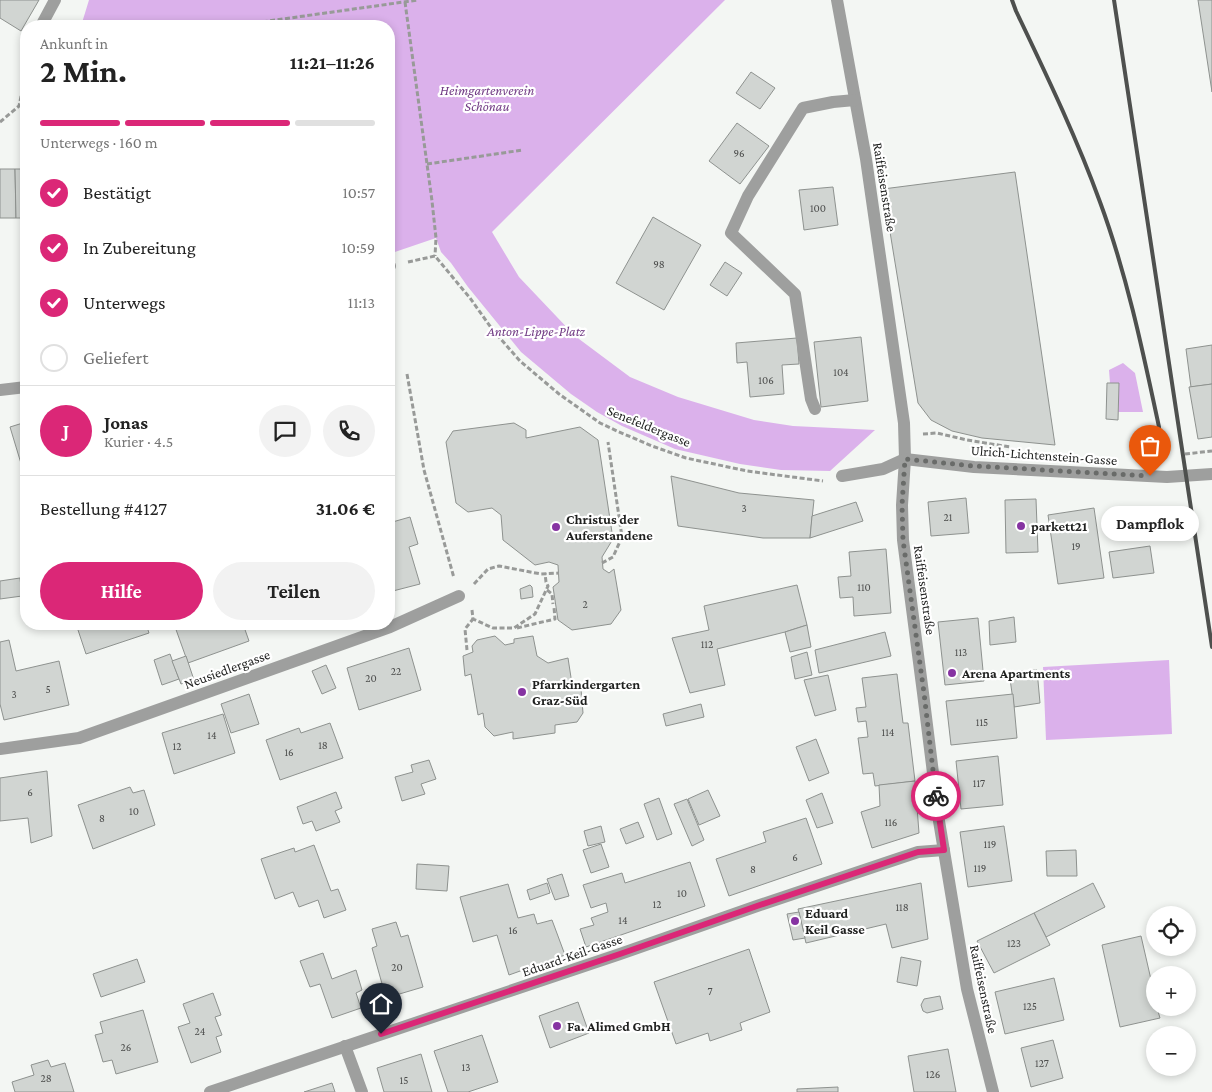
<!DOCTYPE html>
<html lang="de">
<meta charset="utf-8">
<style>
:root{--surface:#fff;--page:#f2f2f2;--text:#222;--muted:#767676;--line:#e0e0e0;--accent:#db2777}
body{margin:0;font-family:"Crimson Pro",serif;background:var(--page);color:var(--text);height:100vh;display:flex;flex-direction:column;font-size:19px;white-space:nowrap}
*{box-sizing:border-box;margin:0}
p{font-size:16px;color:var(--muted)}
.icon{flex:none;width:28px;height:28px;fill:none;stroke:currentColor;stroke-width:2;stroke-linecap:round;stroke-linejoin:round}
.map{position:relative;flex:1;overflow:hidden}
.side{position:absolute;left:20px;top:20px;width:375px;height:610px;display:flex;flex-direction:column;background:var(--surface);border-radius:20px;box-shadow:0 2px 8px #0003}
.side>*{flex:none}
.tools{position:absolute;left:1146px;top:906px;display:grid;gap:10px}
.tools a{display:grid;place-items:center;width:50px;height:50px;border-radius:50%;background:var(--surface);box-shadow:0 2px 8px #0003;font-size:25px}
.pin{position:absolute;display:grid;place-items:center;width:42px;height:42px;color:#fff;margin:-51px -21px;border-radius:50% 50% 50% 0;rotate:-45deg;box-shadow:0 0 5px #0007}
.pin .icon{rotate:45deg}
.courier{position:absolute;display:grid;place-items:center;width:50px;height:50px;margin:-25px;border:4px solid #db2777;border-radius:50%;background:#fff;color:#222;box-shadow:0 1px 6px #0007}
.bubble{position:absolute;height:35px;border-radius:18px;background:var(--surface);box-shadow:0 2px 8px #0003;font-size:16px;font-weight:700;line-height:35px;text-align:center}
.head em{font-style:normal;font-weight:700}
.head div{display:flex;flex-direction:column-reverse}
.head{display:flex;align-items:center;justify-content:space-between;height:85px;padding:0 20px}
h1{font-size:32px;font-weight:700;line-height:38px}
.bar{display:grid;grid-template-columns:repeat(4,1fr);gap:8px 5px;align-content:center;height:60px;padding:0 20px}
.bar i{height:6px;border-radius:4px;background:var(--line)}
.bar .active{background:var(--accent)}
.bar p{grid-column:span 4}
.line{display:flex;align-items:center;gap:12px;padding:0 20px;border-top:1px solid var(--line)}
.line div{flex:1}
.round{display:grid;place-items:center;flex:none;width:52px;height:52px;border-radius:26px;background:var(--page)}
ol{padding:0 20px;list-style:none}
li{display:flex;align-items:center;gap:15px;height:55px}
li p{margin-inline-start:auto}
li .icon{padding:5px;border-radius:50%;background:var(--accent);color:#fff;stroke-width:4}
li:last-child{color:var(--muted)}
li i{width:28px;height:28px;border:2px solid var(--line);border-radius:50%}
.button{display:flex;gap:10px;margin-top:auto;padding:10px 20px}
.button a{flex:1;height:58px;border-radius:30px;background:var(--accent);color:#fff;font-size:20px;font-weight:700;line-height:58px;text-align:center}
.button a+a{background:var(--page);color:var(--text)}
.map>svg:first-child{display:block}
</style>
<div class="map">
<svg width="1212" height="1092" viewBox="0 0 1212 1092">
<rect width="100%" height="100%" fill="#f3f6f3"/>
<g fill="#dbb1eb">
<polygon points="89,0 725,0 492,232 519,277 575,336 630,377 678,397 754,420 793,426 875,430 830,471 781,470 740,464 675,449 622,426 597,412 571,394 521,352 468,287 451,263 441,252 436,238 389,254 389,26 81,26"/>
<polygon points="1123,363 1135,373 1143,412 1118,412 1119,384 1110,383 1109,370"/>
<polygon points="1169,660 1172,734 1046,740 1043,667"/>
</g>
<g fill="#d1d5d2" stroke="#8e928f">
<polygon points="0,0 39,0 21,31 0,18"/>
<polygon points="1198,0 1212,0 1212,92"/>
<polygon points="751,72 775,88 760,109 736,93"/>
<polygon points="737,123 769,146 740,184 709,161"/>
<polygon points="0,169 15,169 16,218 0,218"/>
<polygon points="15,169 26,169 26,218 16,218"/>
<polygon points="1015,172 1055,445 982,438 952,431 931,420 918,403 883,189"/>
<polygon points="833,187 838,225 804,230 799,190"/>
<polygon points="653,217 701,245 664,310 616,283"/>
<polygon points="725,262 742,273 727,296 710,285"/>
<polygon points="861,337 868,401 821,407 814,342"/>
<polygon points="797,338 799,364 782,365 784,394 750,397 747,362 737,363 736,343"/>
<polygon points="1212,345 1212,384 1191,387 1186,349"/>
<polygon points="1107,383 1119,383 1118,420 1106,419"/>
<polygon points="1212,384 1212,437 1198,439 1189,387"/>
<polygon points="26,422 26,469 23,470 10,427"/>
<polygon points="514,423 526,430 526,438 580,427 598,440 613,539 602,557 603,569 609,573 614,569 621,610 611,624 572,630 558,620 553,587 559,582 558,565 549,562 535,565 503,540 501,515 492,508 468,512 456,503 446,442 453,431"/>
<polygon points="671,476 739,493 814,500 810,538 763,538 678,526"/>
<polygon points="966,498 969,533 931,536 928,502"/>
<polygon points="1036,499 1038,552 1006,553 1005,500"/>
<polygon points="856,502 863,521 810,538 812,516"/>
<polygon points="1094,508 1104,578 1058,584 1048,515"/>
<polygon points="410,517 418,544 409,547 420,584 389,592 389,523"/>
<polygon points="1150,546 1154,573 1113,578 1109,552"/>
<polygon points="886,549 891,613 854,616 853,597 840,598 838,577 851,576 849,552"/>
<polygon points="20,578 22,596 0,599 0,581"/>
<polygon points="530,585 532,587 533,597 521,599 520,589"/>
<polygon points="797,585 807,625 785,632 717,649 725,685 690,693 672,638 709,630 704,606"/>
<polygon points="1014,617 1016,642 990,645 989,621"/>
<polygon points="978,618 984,681 945,685 938,622"/>
<polygon points="76,624 146,624 149,633 86,654"/>
<polygon points="174,624 243,624 249,641 188,663"/>
<polygon points="807,625 811,647 790,652 785,632"/>
<polygon points="885,632 891,656 819,673 815,650"/>
<polygon points="495,636 505,645 514,643 514,639 533,636 537,656 548,663 568,658 572,684 581,689 583,713 577,722 555,725 555,733 513,739 513,732 494,736 485,727 483,713 478,715 471,674 465,676 463,656 473,652 472,646 477,640"/>
<polygon points="9,640 16,671 59,661 69,705 4,720 0,704 0,642"/>
<polygon points="409,648 421,690 359,710 347,668"/>
<polygon points="807,652 812,675 795,679 791,657"/>
<polygon points="170,654 179,679 162,685 154,660"/>
<polygon points="186,656 194,680 181,684 172,661"/>
<polygon points="326,665 336,688 322,694 312,671"/>
<polygon points="1037,670 1040,703 1014,707 1009,672"/>
<polygon points="897,674 903,723 908,723 915,781 875,786 873,773 863,774 858,738 868,737 866,721 858,722 856,708 866,707 862,678"/>
<polygon points="828,675 836,710 815,716 804,680"/>
<polygon points="249,694 259,724 231,733 221,704"/>
<polygon points="1013,694 1017,738 951,745 946,701"/>
<polygon points="701,704 704,717 666,726 663,714"/>
<polygon points="223,714 235,753 174,774 162,733"/>
<polygon points="330,723 343,758 280,780 266,740 299,728 301,733"/>
<polygon points="816,739 829,773 809,781 796,747"/>
<polygon points="998,756 1003,805 961,809 956,761"/>
<polygon points="429,760 436,779 421,784 425,794 402,801 395,777 413,772 411,765"/>
<polygon points="47,771 52,836 31,843 28,818 0,821 0,778"/>
<polygon points="915,781 919,833 872,848 861,812 880,806 879,785"/>
<polygon points="130,787 133,793 144,790 155,825 93,849 78,805"/>
<polygon points="708,790 720,816 699,825 688,799"/>
<polygon points="336,792 342,808 335,811 340,822 316,831 312,821 303,824 297,807"/>
<polygon points="822,793 833,823 817,828 806,800"/>
<polygon points="659,798 672,834 657,840 644,804"/>
<polygon points="687,799 704,840 692,846 674,804"/>
<polygon points="806,818 822,864 729,896 716,859 766,842 763,832"/>
<polygon points="638,822 644,837 626,844 620,829"/>
<polygon points="601,826 605,842 588,846 584,831"/>
<polygon points="1004,826 1012,881 968,887 960,832"/>
<polygon points="601,844 609,867 591,873 583,850"/>
<polygon points="314,845 331,891 338,889 346,910 324,918 318,900 299,907 293,892 275,899 261,859 294,848 295,852"/>
<polygon points="1076,850 1077,876 1047,876 1046,851"/>
<polygon points="690,862 705,906 586,947 580,929 594,925 591,918 608,912 606,903 591,908 583,885 622,873 625,883"/>
<polygon points="417,864 449,866 447,891 416,889"/>
<polygon points="562,874 569,896 555,900 547,879"/>
<polygon points="547,883 550,893 530,900 527,890"/>
<polygon points="921,883 928,939 892,948 886,924 806,943 798,909"/>
<polygon points="1093,883 1105,907 1046,937 1034,913"/>
<polygon points="508,884 518,918 534,914 537,924 552,920 565,955 509,975 497,935 473,942 460,897"/>
<polygon points="799,912 805,938 793,940 787,914"/>
<polygon points="1034,913 1050,945 994,973 977,941"/>
<polygon points="396,922 401,937 408,935 423,987 386,998 372,948 377,946 372,929"/>
<polygon points="1141,936 1155,997 1155,1008 1157,1008 1160,1018 1120,1027 1102,945"/>
<polygon points="749,949 770,1012 740,1023 742,1030 710,1041 708,1033 676,1044 654,982"/>
<polygon points="323,953 332,979 356,970 362,990 356,993 361,1008 332,1018 320,984 310,987 300,961"/>
<polygon points="901,957 921,961 917,986 897,982"/>
<polygon points="137,959 145,982 101,997 93,974"/>
<polygon points="1054,978 1064,1020 1005,1034 995,992"/>
<polygon points="213,993 221,1015 215,1017 222,1035 216,1037 221,1052 191,1063 178,1027 190,1023 183,1004"/>
<polygon points="940,996 943,1009 927,1013 923,1011 921,1005 924,999"/>
<polygon points="578,1002 589,1033 550,1048 539,1016"/>
<polygon points="143,1010 158,1062 116,1074 112,1060 103,1062 95,1035 103,1033 100,1022"/>
<polygon points="482,1035 498,1082 468,1092 448,1092 434,1051"/>
<polygon points="1053,1040 1063,1078 1031,1087 1021,1048"/>
<polygon points="948,1049 956,1092 914,1092 908,1056"/>
<polygon points="421,1054 432,1092 384,1092 377,1068"/>
<polygon points="48,1060 51,1067 65,1063 74,1092 15,1092 12,1082 34,1075 31,1065"/>
<polygon points="332,1083 335,1092 304,1092"/>
<polygon points="838,1087 838,1092 797,1092 797,1089"/>
</g>
<g fill="none" stroke-linecap="round" stroke-linejoin="round">
<g stroke="#989a98" stroke-width="3" stroke-dasharray="5 2.5" stroke-linecap="butt">
<polyline points="405,2 432,201 436,238 435,256"/>
<polyline points="233,26 418,0"/>
<polyline points="0,122 19,106 23,87 25,43 26,41"/>
<polyline points="427,164 523,150"/>
<polyline points="408,262 435,256 470,298 492,329 520,361 559,394 600,423 617,431 652,446 686,458 747,471 823,481"/>
<polyline points="407,374 424,470 454,578"/>
<polyline points="923,434 937,433 967,440 1010,447"/>
<polyline points="1185,454 1212,451"/>
<polyline points="602,563 613,557 622,537 608,442"/>
<polyline points="474,584 488,569 499,566 541,574 559,573"/>
<polyline points="547,590 552,594 553,604"/>
<polyline points="472,610 473,619 493,628 514,628 535,614 548,586 546,582 545,573"/>
<polyline points="517,628 555,619 554,607"/>
<polyline points="467,650 465,629 473,619"/>
</g>
<g stroke="#9e9f9e" stroke-width="12">
<polyline points="837,0 866,159 904,423 905,459 902,505 903,540 923,693 939,821 967,989 993,1092"/>
<polyline points="41,26 55,0"/>
<polyline points="389,266 390,266"/>
<polyline points="0,390 26,387"/>
<polyline points="815,409 811,399 795,294 731,233 748,196 803,108 833,102 855,100"/>
<polyline points="842,476 883,469 905,459 974,467 1167,477 1212,474"/>
<polyline points="0,749 79,738 390,627 459,596"/>
<polyline points="345,1046 362,1092"/>
<polyline points="210,1092 620,954 757,906 918,852 944,850"/>
</g>
<g stroke="#4e504e" stroke-width="4">
<path d="M1012 0 1016 11C1046 74 1076 136 1100 202 1127 275 1143 352 1159 427"/>
<polyline points="1114,0 1212,647"/>
</g>
</g>
<g fill="none" stroke-linecap="round" stroke-linejoin="round">
<polyline stroke="#696b69" stroke-width="5" stroke-dasharray="0 9" points="936,796 924,693 903,540 902,505 905,459 974,466 1150,476"/>
<polyline stroke="#db2777" stroke-width="6" points="381,1034 620,954 757,906 918,852 944,850 936,796"/>
</g>
<g fill="#8633a2" stroke="#fff" stroke-width="2">
<circle cx="1021" cy="526" r="5"/>
<circle cx="556" cy="527" r="5"/>
<circle cx="952" cy="673" r="5"/>
<circle cx="522" cy="692" r="5"/>
<circle cx="795" cy="921" r="5"/>
<circle cx="557" cy="1026" r="5"/>
</g>
<g text-anchor="middle" stroke-width="4.5" stroke-linejoin="round" paint-order="stroke">
<g font-size="11" fill="#4c4d4c">
<text x="739" y="157">96</text>
<text x="818" y="212">100</text>
<text x="659" y="268">98</text>
<text x="841" y="376">104</text>
<text x="766" y="384">106</text>
<text x="744" y="512">3</text>
<text x="948" y="521">21</text>
<text x="1076" y="550">19</text>
<text x="864" y="591">110</text>
<text x="585" y="608">2</text>
<text x="707" y="648">112</text>
<text x="961" y="656">113</text>
<text x="396" y="675">22</text>
<text x="371" y="682">20</text>
<text x="48" y="693">5</text>
<text x="14" y="698">3</text>
<text x="982" y="726">115</text>
<text x="888" y="736">114</text>
<text x="212" y="739">14</text>
<text x="323" y="749">18</text>
<text x="177" y="750">12</text>
<text x="289" y="756">16</text>
<text x="979" y="787">117</text>
<text x="30" y="796">6</text>
<text x="134" y="815">10</text>
<text x="102" y="822">8</text>
<text x="891" y="826">116</text>
<text x="990" y="848">119</text>
<text x="795" y="861">6</text>
<text x="980" y="872">119</text>
<text x="753" y="873">8</text>
<text x="682" y="897">10</text>
<text x="657" y="908">12</text>
<text x="902" y="911">118</text>
<text x="623" y="924">14</text>
<text x="513" y="934">16</text>
<text x="1014" y="947">123</text>
<text x="397" y="971">20</text>
<text x="710" y="995">7</text>
<text x="1030" y="1010">125</text>
<text x="200" y="1035">24</text>
<text x="126" y="1051">26</text>
<text x="1042" y="1067">127</text>
<text x="466" y="1071">13</text>
<text x="933" y="1078">126</text>
<text x="46" y="1082">28</text>
<text x="404" y="1084">15</text>
</g>
<g font-size="14" font-style="italic" fill="#723c85" stroke="#fff">
<text x="487" y="95">Heimgartenverein<tspan x="487" dy="16">Schönau</tspan></text>
<text x="536" y="336">Anton-Lippe-Platz</text>
</g>
<g font-size="14" fill="#1f201f" stroke="#fff">
<text transform="translate(885 187) rotate(81)" y="5">Raiffeisenstraße</text>
<text transform="translate(649 426) rotate(22)" y="5">Senefeldergasse</text>
<text transform="translate(1044 455) rotate(4)" y="5">Ulrich-Lichtenstein-Gasse</text>
<text transform="translate(925 590) rotate(82)" y="5">Raiffeisenstraße</text>
<text transform="translate(227 669) rotate(-20)" y="5">Neusiedlergasse</text>
<text transform="translate(572 955) rotate(-19)" y="5">Eduard-Keil-Gasse</text>
<text transform="translate(984 989) rotate(78)" y="5">Raiffeisenstraße</text>
</g>
<g font-size="14" font-weight="bold" fill="#1f201f" stroke="#fff" text-anchor="start">
<text x="566" y="524">Christus der<tspan x="566" dy="16">Auferstandene</tspan></text>
<text x="1031" y="531">parkett21</text>
<text x="962" y="678">Arena Apartments</text>
<text x="532" y="689">Pfarrkindergarten<tspan x="532" dy="16">Graz-Süd</tspan></text>
<text x="805" y="918">Eduard<tspan x="805" dy="16">Keil Gasse</tspan></text>
<text x="567" y="1031">Fa. Alimed GmbH</text>
</g>
</g>
</svg>
<div class="tools">
<a><svg class="icon" aria-label="locate" viewBox="0 0 24 24"><circle cx="12" cy="12" r="6"/><path d="M12 2v4M12 18v4M2 12h4M18 12h4"/></svg></a>
<a>+</a>
<a>−</a>
</div>
<div class="pin" style="left:1150px;top:476px;background:#ea580c"><svg class="icon" aria-label="bag" viewBox="0 0 24 24"><path d="M5 8h14l-1 12H6zM9 8a3 3 0 0 1 6 0"/></svg></div>
<div class="pin" style="left:381px;top:1034px;background:#1f2937"><svg class="icon" aria-label="home" viewBox="0 0 24 24"><path d="M3 11l9-7 9 7M6 9v11h12V9"/></svg></div>
<div class="courier" style="left:936px;top:796px"><svg class="icon" aria-label="bike" viewBox="0 0 24 24"><circle cx="6" cy="16" r="4"/><circle cx="18" cy="16" r="4"/><path d="M6 16l4-8h5l3 8M10 8l3 8H6M13 5h3"/></svg></div>
<div class="bubble" style="left:1101px;top:506px;width:98px">Dampflok</div>
<section class="side">
<div class="head"><div><h1>2 Min.</h1><p>Ankunft in</p></div><em>11:21–11:26</em></div>
<div class="bar"><i class="active"></i><i class="active"></i><i class="active"></i><i></i><p>Unterwegs · 160 m</p></div>
<ol>
<li><svg class="icon" aria-label="check" viewBox="0 0 24 24"><path d="M5 12l5 5 9-10"/></svg>Bestätigt<p>10:57</p></li>
<li><svg class="icon" aria-label="check" viewBox="0 0 24 24"><path d="M5 12l5 5 9-10"/></svg>In Zubereitung<p>10:59</p></li>
<li><svg class="icon" aria-label="check" viewBox="0 0 24 24"><path d="M5 12l5 5 9-10"/></svg>Unterwegs<p>11:13</p></li>
<li><i></i>Geliefert</li>
</ol>
<div class="line" style="height:90px"><b class="round" style="background:var(--accent);color:#fff">J</b><div><b>Jonas</b><p>Kurier · 4.5</p></div><a class="round"><svg class="icon" aria-label="chat" viewBox="0 0 24 24"><path d="M4 5h16v11H9l-5 4z"/></svg></a><a class="round"><svg class="icon" aria-label="phone" viewBox="0 0 24 24"><path d="M5 4h4l2 5-3 2q2 4 5 5l2-3 5 2v4C11 20 4 13 5 4z"/></svg></a></div>
<div class="line" style="height:65px"><div>Bestellung #4127</div><b>31.06 €</b></div>
<div class="button"><a>Hilfe</a><a>Teilen</a></div>
</section>
</div>
